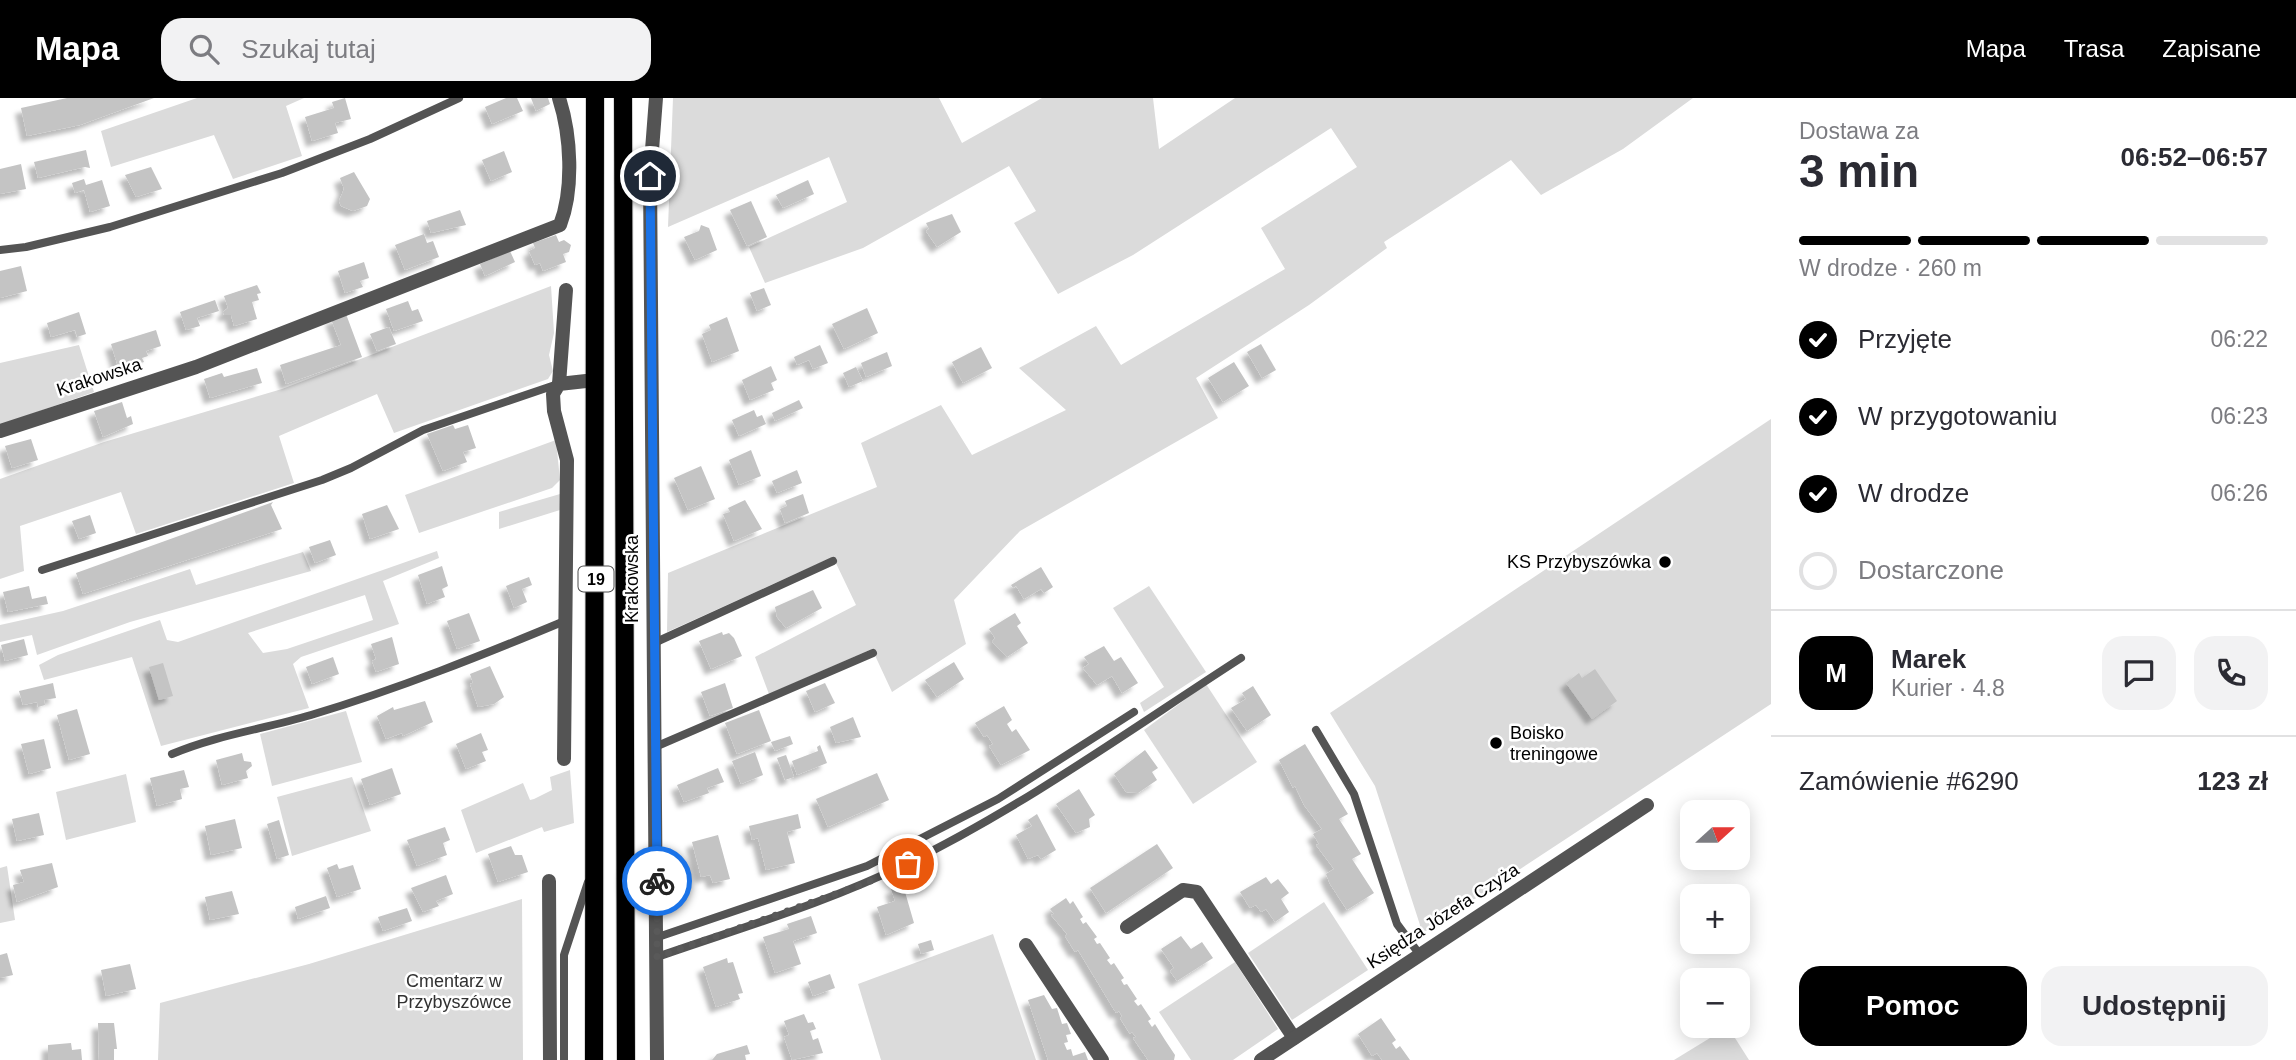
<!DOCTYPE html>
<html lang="pl">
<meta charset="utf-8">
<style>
:root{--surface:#fff;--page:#f2f2f3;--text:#2b2b33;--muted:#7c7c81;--line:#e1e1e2;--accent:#000}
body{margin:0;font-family:Helvetica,sans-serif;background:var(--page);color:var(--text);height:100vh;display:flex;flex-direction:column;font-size:26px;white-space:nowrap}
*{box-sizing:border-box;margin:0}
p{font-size:23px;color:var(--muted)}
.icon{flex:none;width:38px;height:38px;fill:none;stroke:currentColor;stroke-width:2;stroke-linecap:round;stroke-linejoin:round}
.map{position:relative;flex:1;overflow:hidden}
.panel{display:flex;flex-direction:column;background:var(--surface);width:525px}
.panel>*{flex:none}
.needle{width:46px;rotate:69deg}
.fabs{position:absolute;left:1680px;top:702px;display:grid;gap:14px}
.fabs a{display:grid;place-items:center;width:70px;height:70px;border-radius:14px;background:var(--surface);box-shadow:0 4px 18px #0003;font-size:35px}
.pin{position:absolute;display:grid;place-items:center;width:60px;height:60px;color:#fff;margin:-30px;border:4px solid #fff;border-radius:50%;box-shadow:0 2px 7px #0007}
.courier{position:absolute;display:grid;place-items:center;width:70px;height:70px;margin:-35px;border:5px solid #1a73e8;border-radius:50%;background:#fff;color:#222;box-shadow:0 2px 9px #0007}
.summary em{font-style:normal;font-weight:700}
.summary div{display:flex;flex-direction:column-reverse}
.summary{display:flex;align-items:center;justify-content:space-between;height:119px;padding:0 28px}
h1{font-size:46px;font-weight:700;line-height:52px}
.bar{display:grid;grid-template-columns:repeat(4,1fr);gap:10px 7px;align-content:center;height:84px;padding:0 28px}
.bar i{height:9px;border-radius:5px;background:var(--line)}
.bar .active{background:var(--accent)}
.bar p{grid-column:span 4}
.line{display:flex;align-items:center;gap:18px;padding:0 28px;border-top:2px solid var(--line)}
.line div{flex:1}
.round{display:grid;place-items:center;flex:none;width:74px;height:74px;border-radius:21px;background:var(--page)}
ol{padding:0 28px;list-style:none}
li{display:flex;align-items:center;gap:21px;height:77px}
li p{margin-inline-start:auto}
li .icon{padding:7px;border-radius:50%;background:var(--accent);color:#fff;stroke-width:4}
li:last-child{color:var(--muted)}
li i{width:38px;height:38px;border:4px solid var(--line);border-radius:50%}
.action{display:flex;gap:14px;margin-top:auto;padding:14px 28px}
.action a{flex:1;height:80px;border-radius:21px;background:var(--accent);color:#fff;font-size:28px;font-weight:700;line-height:80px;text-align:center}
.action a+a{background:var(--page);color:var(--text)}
header{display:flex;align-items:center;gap:42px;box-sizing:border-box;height:98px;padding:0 35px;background:var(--accent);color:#fff}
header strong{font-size:33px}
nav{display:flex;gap:38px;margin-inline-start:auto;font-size:24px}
.search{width:490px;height:63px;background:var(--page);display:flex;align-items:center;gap:18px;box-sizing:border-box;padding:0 24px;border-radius:21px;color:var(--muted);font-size:26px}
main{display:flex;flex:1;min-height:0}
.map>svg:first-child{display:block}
</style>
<header>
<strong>Mapa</strong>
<div class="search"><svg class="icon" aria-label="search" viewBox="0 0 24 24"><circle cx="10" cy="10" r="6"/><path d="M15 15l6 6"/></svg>Szukaj tutaj</div>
<nav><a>Mapa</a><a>Trasa</a><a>Zapisane</a></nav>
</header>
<main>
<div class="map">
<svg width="1771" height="962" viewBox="0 0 1771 962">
<defs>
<filter id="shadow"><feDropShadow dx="-6" dy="6" stdDeviation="2" flood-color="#0004"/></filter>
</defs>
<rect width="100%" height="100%" fill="#fff"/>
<g fill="#dbdbdb" fill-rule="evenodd">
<polygon points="197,0 304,0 286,8 302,58 233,81 214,37 111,69 101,33"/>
<polygon points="673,0 939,0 962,45 1042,0 1153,0 1159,51 1235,0 1693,0 1623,51 1541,97 1511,62 1384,144 1387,150 1309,207 1196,280 1218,320 1020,433 954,502 966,546 892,594 872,551 769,596 755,559 856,507 833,459 667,534 668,475 877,389 861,345 941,307 972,357 1066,312 1019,270 1096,228 1121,267 1285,171 1261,130 1357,69 1331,30 1133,157 1058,196 1014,125 1036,113 1009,68 863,150 765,185 749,149 847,104 829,59 668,129"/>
<polygon points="551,188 554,235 549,257 553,273 548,281 394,335 377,296 279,338 294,385 136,436 121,394 20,428 24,473 0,481 0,381 104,344 282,291"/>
<polygon points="79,247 94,294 0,327 0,265"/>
<polygon points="1771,321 1771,606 1417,839 1420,827 1375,688 1330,615"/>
<polygon points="556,342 560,382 552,390 419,435 405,397"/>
<polygon points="560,396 560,412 499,431 499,414"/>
<path d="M437 453 439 460 383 483 399 526 301 559 293 566 309 610 161 648 132 559 44 582 39 567 58 557 160 522 167 542 178 544ZM365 497 373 522 287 551 263 555 248 535Z"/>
<polygon points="303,454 311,473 130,524 37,557 32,537 0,544 0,527 63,513 190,471 196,487"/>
<polygon points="1149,488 1206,574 1144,614 1140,605 1164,589 1113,510"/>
<polygon points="1206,586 1257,664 1193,706 1144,632"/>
<polygon points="346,613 362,664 272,688 260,636"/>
<polygon points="570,672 574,725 544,734 542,729 476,755 461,712 523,685 530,702 534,701 552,692 550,679"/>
<polygon points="126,676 136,724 66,742 56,694"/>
<polygon points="352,679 371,733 292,758 277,699"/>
<polygon points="7,768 15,822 0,825 0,770"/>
<polygon points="522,801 523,962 158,962 160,905 309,866"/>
<polygon points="1324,804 1368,872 1292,922 1248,855"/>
<polygon points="993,836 1036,962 881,962 858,886"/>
<polygon points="1235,864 1278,931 1233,962 1191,962 1159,914"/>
<polygon points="1728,929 1749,962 1674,962"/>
</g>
<g fill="#c4c4c4" filter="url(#shadow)">
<polygon points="67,0 154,0 80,27 27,38 21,10"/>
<polygon points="345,0 351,21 335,25 338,35 312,43 305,19 334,10 332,4"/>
<polygon points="506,0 517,0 523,13 492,26 485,9"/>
<polygon points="531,0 548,0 550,6 536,13"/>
<polygon points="86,52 90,70 85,69 38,80 34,64"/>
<polygon points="504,53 512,74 491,83 482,62"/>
<polygon points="21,66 26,91 0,96 0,71"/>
<polygon points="151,69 162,91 136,99 125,77"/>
<polygon points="354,74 370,101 367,108 353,113 341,108 339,103 344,91 340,80"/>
<polygon points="84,81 86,87 102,82 110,108 90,114 84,92 75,95 72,85"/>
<polygon points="808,82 814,96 783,110 776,97"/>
<polygon points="751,103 767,139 747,148 730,112"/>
<polygon points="460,112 466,127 431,135 427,123"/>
<polygon points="952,116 961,134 937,149 926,133 929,131 926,125"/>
<polygon points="701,127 709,130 717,152 695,162 684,139 699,133"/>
<polygon points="424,136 427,145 433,143 439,159 405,172 395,147"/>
<polygon points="556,137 559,144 564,142 571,147 569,154 563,156 566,164 543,173 540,165 535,167 529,153 535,150 533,145"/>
<polygon points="510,153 515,164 485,178 480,166"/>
<polygon points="364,164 369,180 360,183 363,189 345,195 338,173"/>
<polygon points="21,168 27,193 0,200 0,173"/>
<polygon points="257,187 261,195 257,196 259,202 252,204 257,221 234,228 231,217 224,217 223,214 228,210 224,198"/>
<polygon points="764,190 771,207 757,213 750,195"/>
<polygon points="215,202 219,213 197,220 200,228 186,232 180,214"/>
<polygon points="408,203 412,213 418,211 423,223 394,233 386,211"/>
<polygon points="867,210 878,235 844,251 832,226"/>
<polygon points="79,214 86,236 77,239 75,232 51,239 47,225"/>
<polygon points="346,216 362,259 286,286 280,267 341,247 331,221"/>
<polygon points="727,219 739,253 712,264 702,236 711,232 709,227"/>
<polygon points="389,229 396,246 377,253 370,236"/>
<polygon points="156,232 161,248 146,253 148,258 142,260 144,264 119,272 111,246"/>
<polygon points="1261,246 1276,272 1262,280 1247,254"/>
<polygon points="820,247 828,265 813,271 809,262 797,267 794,259"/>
<polygon points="981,249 992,270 963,285 952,264"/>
<polygon points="887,254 892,268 866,279 861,265"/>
<polygon points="1234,264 1249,288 1223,304 1208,280"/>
<polygon points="771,268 777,282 771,285 774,292 750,302 742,282"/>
<polygon points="856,269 863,283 849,289 843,275"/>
<polygon points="257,270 262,285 210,300 204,281 222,275 224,279"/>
<polygon points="799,302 803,310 775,323 772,315"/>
<polygon points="122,304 127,320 131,318 133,326 103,339 94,313"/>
<polygon points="754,312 757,319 762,317 766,326 739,338 732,322"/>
<polygon points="453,327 455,331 468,327 476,350 463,354 467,364 443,373 427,336"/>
<polygon points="31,341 38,362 12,370 5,348"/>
<polygon points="751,352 761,378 739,387 729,362"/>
<polygon points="701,368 715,401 688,412 674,380"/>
<polygon points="797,372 802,385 777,395 772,383"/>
<polygon points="803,396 809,415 785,425 780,411 787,408 785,403"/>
<polygon points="745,402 762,431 734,443 723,416 730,414 728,410"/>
<polygon points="273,404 271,407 282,431 83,496 76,475"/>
<polygon points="387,407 399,431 370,441 362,416"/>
<polygon points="90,417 96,435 79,441 72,423"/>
<polygon points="330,442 336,457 315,465 309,449"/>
<polygon points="442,468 448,488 442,491 445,499 427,506 418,477"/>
<polygon points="1041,469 1053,489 1044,495 1041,491 1024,501 1016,488 1013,490 1011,487"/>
<polygon points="529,479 532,487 522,491 527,504 514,510 506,488"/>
<polygon points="29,488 32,501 46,498 48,506 8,514 3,494"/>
<polygon points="813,492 822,510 786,530 777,519 775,509"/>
<polygon points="469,515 480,543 457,551 447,523"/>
<polygon points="1015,515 1021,525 1017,528 1028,545 1007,559 992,544 995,540 989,531"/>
<polygon points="722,534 723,537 729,535 734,540 742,558 711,571 699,543"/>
<polygon points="392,539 399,566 376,574 372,563 376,561 371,546"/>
<polygon points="24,541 28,557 5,563 1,547"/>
<polygon points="1104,548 1114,563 1121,559 1138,585 1122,595 1112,578 1097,587 1083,570 1089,566 1084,559"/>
<polygon points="333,559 339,576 312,586 306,569"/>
<polygon points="954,564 964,581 937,599 925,582"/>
<polygon points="163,565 173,598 159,602 149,569"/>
<polygon points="490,568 504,599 494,606 478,609 470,586 473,585 470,576"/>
<polygon points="1595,571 1617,603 1592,621 1566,585 1579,575 1582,580"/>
<polygon points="53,585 56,600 44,602 45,607 38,609 37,604 23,607 19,593"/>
<polygon points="725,585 733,610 710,618 701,594"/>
<polygon points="825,585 835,605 815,614 806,593"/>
<polygon points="1253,588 1271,617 1247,633 1231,610 1246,601 1242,595"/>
<polygon points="425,603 433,624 403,638 402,635 386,641 377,618 393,609 394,612"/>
<polygon points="1004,608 1012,622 1007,626 1012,634 1016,631 1030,652 1001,667 989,648 993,646 987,637 984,639 975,625"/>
<polygon points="77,611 90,656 69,662 57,617"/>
<polygon points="759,612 771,643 737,656 725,625"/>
<polygon points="853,619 861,639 836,645 830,629"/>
<polygon points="481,635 488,652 482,654 486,663 466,671 456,646"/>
<polygon points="790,638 793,646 775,653 771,644"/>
<polygon points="44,641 51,670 29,676 21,646"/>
<polygon points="1305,646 1348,716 1339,721 1361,756 1352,761 1374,795 1347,812 1330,786 1326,776 1334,771 1316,747 1319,746 1313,736 1322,731 1304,707 1295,688 1293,690 1279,662"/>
<polygon points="820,647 827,665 797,677 792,663 818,653 817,649"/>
<polygon points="1145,652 1158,670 1152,674 1157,682 1138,695 1126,694 1114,676"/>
<polygon points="755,654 763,677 741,686 732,663"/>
<polygon points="242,655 244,663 251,664 252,668 246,673 248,680 222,687 216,662"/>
<polygon points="786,657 794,679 785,682 777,660"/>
<polygon points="392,670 401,696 370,707 361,681"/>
<polygon points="718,670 724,684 707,690 709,695 684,704 677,687"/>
<polygon points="184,672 189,689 180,691 182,701 157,708 150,680"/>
<polygon points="877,675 889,702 828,729 816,701"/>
<polygon points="1079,691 1095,717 1089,721 1090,729 1076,735 1056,706"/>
<polygon points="39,715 44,737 17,743 12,721"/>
<polygon points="798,716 801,730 787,734 795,765 766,772 758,740 752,742 749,728"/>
<polygon points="1037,716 1056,752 1041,761 1038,757 1028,761 1016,737 1032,728 1028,722"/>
<polygon points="235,721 242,750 211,757 205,728"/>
<polygon points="279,722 289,757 277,761 267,726"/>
<polygon points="445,729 450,742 443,745 447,757 417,768 407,742"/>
<polygon points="718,737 730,781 713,785 710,777 701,779 692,744"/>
<polygon points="1157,746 1173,770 1106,815 1090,790"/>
<polygon points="511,748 515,757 522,757 528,774 498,784 488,756"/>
<polygon points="52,765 58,789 17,804 13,787 24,784 20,772"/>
<polygon points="337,766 339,771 353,767 361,791 337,799 327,770"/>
<polygon points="446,777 453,796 436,803 439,808 423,814 411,790"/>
<polygon points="1266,779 1271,786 1278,781 1289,795 1281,801 1289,814 1275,824 1266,811 1261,814 1256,807 1250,810 1240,794"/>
<polygon points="903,787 914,825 886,837 877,809 895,803 891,791"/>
<polygon points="232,793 239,816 210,822 205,799"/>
<polygon points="326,798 330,810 298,821 295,809"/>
<polygon points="1066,800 1070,806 1073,803 1083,819 1080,821 1083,826 1086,824 1097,839 1094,841 1097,846 1100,845 1110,860 1107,862 1111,867 1114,865 1124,880 1121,882 1124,887 1127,886 1137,901 1134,903 1138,908 1141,906 1151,921 1148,923 1152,929 1155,926 1165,942 1175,957 1174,962 1148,962 1133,940 1136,939 1132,934 1130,936 1120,920 1122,918 1119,913 1116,915 1078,852 1075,854 1065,838 1067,836 1051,817 1054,816 1050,811"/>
<polygon points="407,810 412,823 383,833 378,819"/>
<polygon points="811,818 817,835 793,843 801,866 775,875 763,839 789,831 787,826"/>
<polygon points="1181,838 1191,851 1202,844 1213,860 1177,883 1170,873 1174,870 1161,851"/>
<polygon points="931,842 934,852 921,856 918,846"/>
<polygon points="7,855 13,877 0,880 0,857"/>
<polygon points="727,860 728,865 733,864 743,895 738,896 740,901 716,909 703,869"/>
<polygon points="130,866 136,891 106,898 101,872"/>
<polygon points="830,876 835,890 813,898 808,884"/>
<polygon points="1044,897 1052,911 1057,910 1062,926 1067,925 1071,936 1066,937 1068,944 1064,945 1067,952 1071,951 1073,958 1085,954 1088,962 1048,962 1028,902"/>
<polygon points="804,916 808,925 813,924 816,931 810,933 813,942 818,940 823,955 792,962 784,939 789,937 784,923"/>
<polygon points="1381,920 1396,942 1392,945 1396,951 1400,948 1410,962 1382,962 1377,955 1372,958 1358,936"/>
<polygon points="98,925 114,925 117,951 114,951 114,962 99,962"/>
<polygon points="71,945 72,952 81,951 82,962 48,962 48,947"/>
<polygon points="747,947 750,956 745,957 746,962 712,962 717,956"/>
</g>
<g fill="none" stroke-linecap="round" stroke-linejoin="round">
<g stroke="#dbdbdb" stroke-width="20">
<g id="primary">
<polyline points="623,0 626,962"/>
<polyline points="594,962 595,0"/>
</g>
</g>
<g stroke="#545454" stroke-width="8">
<polyline points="0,152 26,149 110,129 282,75 370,41 459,0"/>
<polyline points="42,472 322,382 351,370 423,332 558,286"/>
<polyline points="654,545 833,463"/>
<polyline points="1316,632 1354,696 1397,826 1420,857"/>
<polyline points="655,649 873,555"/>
<path d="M172 656C217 637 264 631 311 617 398 591 483 557 567 522"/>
<polyline points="658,839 867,768 998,701 1134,614"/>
<path d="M657 859C740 830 827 805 906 766 1023 709 1131 631 1241 560"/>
<polyline points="564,962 564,857 588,784"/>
</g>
<g stroke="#545454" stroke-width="14">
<polyline points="656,0 650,78 657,962"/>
<polyline points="559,286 566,192"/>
<path d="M0 333 196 269 560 127C574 91 571 37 559 0"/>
<polyline points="564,661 567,362 554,313 553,296 559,286 595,282"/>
<polyline points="549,783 550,962"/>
<polyline points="1127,829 1183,792 1197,794 1294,940"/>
<polyline points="1026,847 1102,962"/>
<polyline points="1261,962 1647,707"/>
</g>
<use href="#primary" stroke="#000" stroke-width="18"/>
</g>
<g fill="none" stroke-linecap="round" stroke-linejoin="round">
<polyline stroke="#595959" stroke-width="7" stroke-dasharray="0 12.6" points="657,783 657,859 861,787 908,766"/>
<polyline stroke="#1a73e8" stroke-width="9" points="650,78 657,783"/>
</g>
<g fill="#000" stroke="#fff" stroke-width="2.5">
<circle cx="1665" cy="464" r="7"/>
<circle cx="1496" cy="645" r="7"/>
</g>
<g text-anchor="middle" stroke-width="5" stroke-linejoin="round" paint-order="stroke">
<rect fill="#fff" stroke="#4c4c4c" stroke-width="2" x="578.5" y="468.5" width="35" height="25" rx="5"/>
<g font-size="16" font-weight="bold" fill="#000">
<text x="596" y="487">19</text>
</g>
<g font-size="18" fill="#000" stroke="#fff">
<text transform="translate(99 279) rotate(-18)" y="6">Krakowska</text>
<text transform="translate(632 481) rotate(-90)" y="6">Krakowska</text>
<text transform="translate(1443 818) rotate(-33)" y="6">Księdza Józefa Czyża</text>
</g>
<g font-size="18" fill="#000" stroke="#fff" text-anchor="end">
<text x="1651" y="470">KS Przybyszówka</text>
<text x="1510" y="641" text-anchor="start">Boisko<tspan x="1510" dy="21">treningowe</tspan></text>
</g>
<g font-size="18" fill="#323232" stroke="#fff">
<text x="454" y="889">Cmentarz w<tspan x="454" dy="21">Przybyszówce</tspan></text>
</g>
</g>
</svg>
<div class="fabs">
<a><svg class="needle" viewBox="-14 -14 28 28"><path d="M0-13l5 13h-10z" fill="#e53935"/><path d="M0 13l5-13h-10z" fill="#7c7c81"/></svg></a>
<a>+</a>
<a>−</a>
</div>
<div class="pin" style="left:908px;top:766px;background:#ea580c"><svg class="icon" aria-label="bag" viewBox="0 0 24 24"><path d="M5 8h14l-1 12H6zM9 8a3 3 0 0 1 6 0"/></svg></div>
<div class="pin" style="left:650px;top:78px;background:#1f2937"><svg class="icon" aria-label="home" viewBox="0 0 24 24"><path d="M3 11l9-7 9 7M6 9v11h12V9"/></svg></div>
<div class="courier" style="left:657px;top:783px"><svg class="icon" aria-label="bike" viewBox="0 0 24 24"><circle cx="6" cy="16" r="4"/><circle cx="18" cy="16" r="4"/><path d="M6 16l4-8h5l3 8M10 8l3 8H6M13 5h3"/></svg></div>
</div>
<section class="panel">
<div class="summary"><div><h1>3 min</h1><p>Dostawa za</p></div><em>06:52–06:57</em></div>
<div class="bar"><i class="active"></i><i class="active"></i><i class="active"></i><i></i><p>W drodze · 260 m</p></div>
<ol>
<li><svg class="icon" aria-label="check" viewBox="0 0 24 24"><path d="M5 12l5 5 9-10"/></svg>Przyjęte<p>06:22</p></li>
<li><svg class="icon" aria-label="check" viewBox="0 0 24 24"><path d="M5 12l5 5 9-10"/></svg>W przygotowaniu<p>06:23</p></li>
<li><svg class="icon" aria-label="check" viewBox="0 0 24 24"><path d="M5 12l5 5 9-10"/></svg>W drodze<p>06:26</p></li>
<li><i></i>Dostarczone</li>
</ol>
<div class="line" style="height:126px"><b class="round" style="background:var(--accent);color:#fff">M</b><div><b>Marek</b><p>Kurier · 4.8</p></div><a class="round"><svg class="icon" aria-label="chat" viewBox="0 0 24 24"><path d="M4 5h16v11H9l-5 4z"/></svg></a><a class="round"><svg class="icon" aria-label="phone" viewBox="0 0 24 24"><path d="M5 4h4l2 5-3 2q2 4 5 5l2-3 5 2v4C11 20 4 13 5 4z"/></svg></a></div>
<div class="line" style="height:91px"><div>Zamówienie #6290</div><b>123 zł</b></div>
<div class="action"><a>Pomoc</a><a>Udostępnij</a></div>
</section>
</main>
